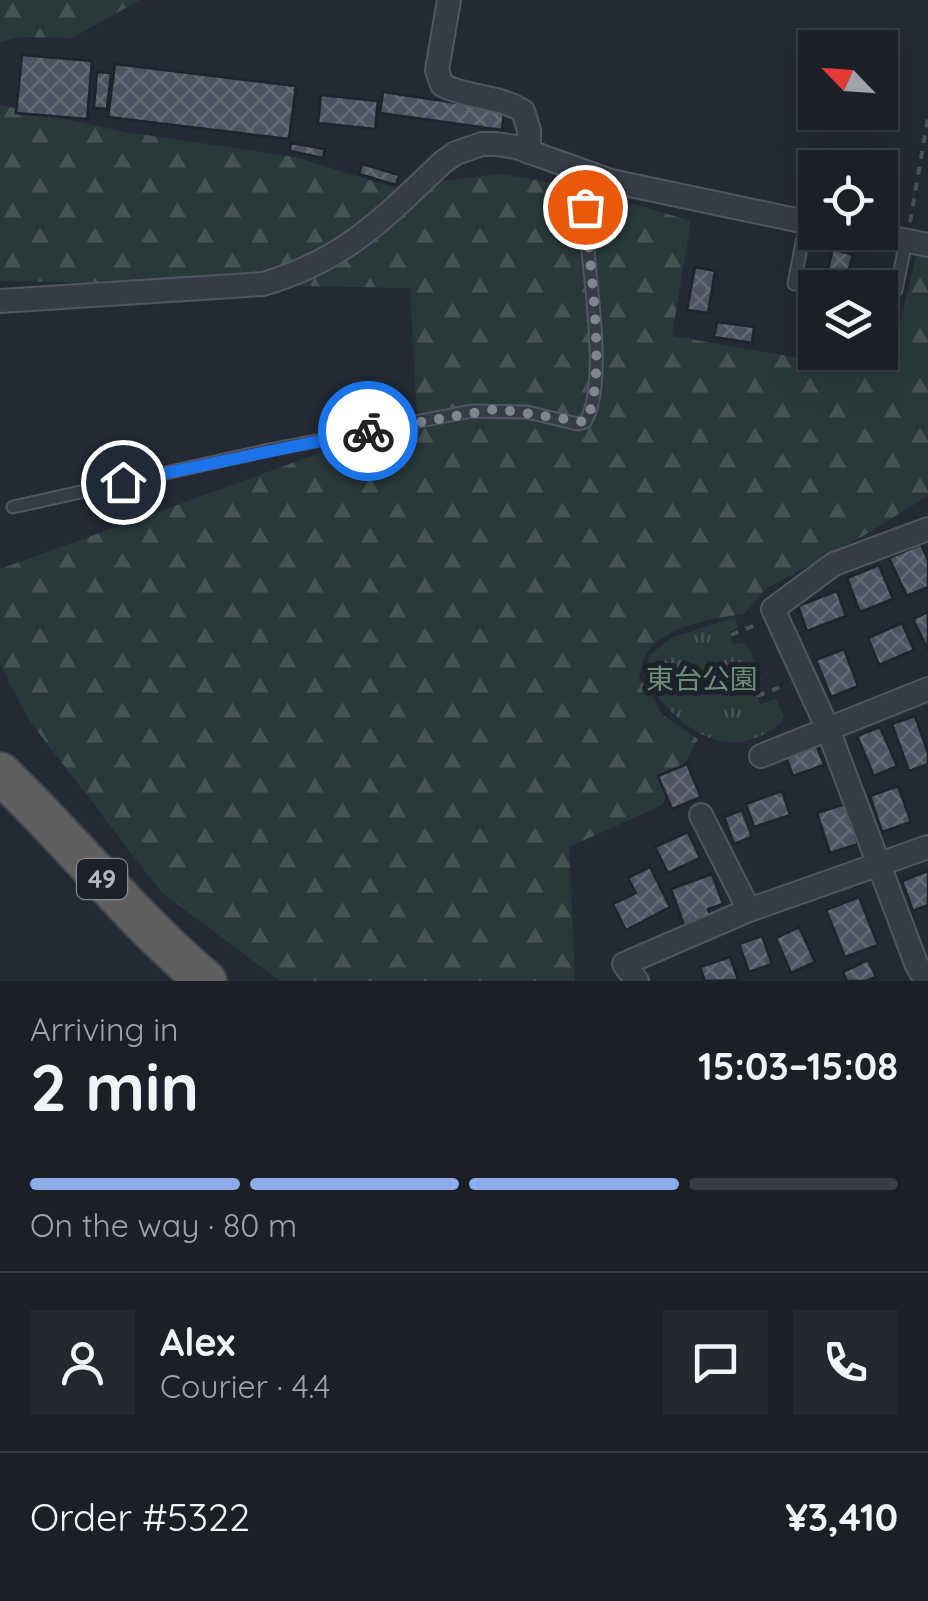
<!DOCTYPE html>
<meta charset="utf-8">
<style>
:root{--surface:#1a1f28;--page:#232730;--text:#f1f3f6;--muted:#9fa2a8;--line:#383d45;--accent:#8eabea}
body{margin:0;font-family:Quicksand,"Noto Sans JP",sans-serif;background:var(--page);color:var(--text);height:100vh;display:flex;flex-direction:column;font-size:38px;white-space:nowrap}
*{box-sizing:border-box;margin:0}
p{font-size:32px;color:var(--muted)}
.icon{flex:none;width:55px;height:55px;fill:none;stroke:currentColor;stroke-width:2;stroke-linecap:round;stroke-linejoin:round}
.map{position:relative;height:981px;overflow:hidden}
.sheet{display:flex;flex-direction:column;background:var(--surface);flex:1}
.sheet>*{flex:none}
.needle{width:65px;rotate:295deg}
.fabs{position:absolute;left:798px;top:30px;display:grid;gap:20px}
.fabs a{display:grid;place-items:center;width:100px;height:100px;border-radius:0px;background:var(--surface);box-shadow:0 10px 40px #0002,0 0 0 2px var(--line);font-size:50px}
.pin{position:absolute;display:grid;place-items:center;width:85px;height:85px;color:#fff;margin:-42px;border:5px solid #fff;border-radius:50%;box-shadow:0 2px 10px #0007}
.courier{position:absolute;display:grid;place-items:center;width:100px;height:100px;margin:-50px;border:8px solid #1a73e8;border-radius:50%;background:#fff;color:#222;box-shadow:0 2px 12px #0007}
.overview em{font-style:normal;font-weight:700}
.overview div{display:flex;flex-direction:column-reverse}
.overview{display:flex;align-items:center;justify-content:space-between;height:170px;padding:0 30px}
h1{font-size:65px;font-weight:700;line-height:75px}
.bar{display:grid;grid-template-columns:repeat(4,1fr);gap:15px 10px;align-content:center;height:120px;padding:0 30px}
.bar i{height:12px;border-radius:8px;background:var(--line)}
.bar .selected{background:var(--accent)}
.bar p{grid-column:span 4}
.line{display:flex;align-items:center;gap:25px;padding:0 30px;border-top:2px solid var(--line)}
.line div{flex:1}
.round{display:grid;place-items:center;flex:none;width:105px;height:105px;border-radius:0px;background:var(--page)}
.map>svg:first-child{display:block}
</style>
<div class="map">
<svg width="928" height="981" viewBox="0 0 928 981">
<defs>
<pattern id="grass-tufts" width="24" height="20" patternUnits="userSpaceOnUse" patternTransform="scale(2.5)"><rect width="24" height="20" fill="#29393a"/><path d="M3 7l-1-3M5 7V3M7 7l1-3M15 17l-1-3M17 17v-4M19 17l1-3" fill="none" stroke="#465355"/></pattern>
<pattern id="forest-firs" width="22" height="20" patternUnits="userSpaceOnUse" patternTransform="scale(2.5)"><rect width="22" height="20" fill="#29393a"/><path d="M5 1l3.5 6h-7zM16 11l3.5 6h-7z" fill="#465355"/></pattern>
<pattern id="building-cross-hatch" width="8" height="8" patternUnits="userSpaceOnUse" patternTransform="scale(2.5)"><rect width="8" height="8" fill="#4c5361"/><path d="M0 0l8 8M0 8l8-8" fill="none" stroke="#636a76"/></pattern>
</defs>
<rect width="100%" height="100%" fill="#232935"/>
<path fill="url(#grass-tufts)" d="M735 617 738 627 729 633 733 644 746 643 762 680 753 685 760 704 776 699 784 716C779 728 772 730 761 736 712 759 668 715 644 677L650 655 671 638Z"/>
<g fill="url(#forest-firs)">
<polygon points="0,0 140,0 72,38 20,37 0,42"/>
<path d="M0 105 125 132 295 157 392 187 500 174 576 187 691 221 672 336 888 373 917 253 928 256V496L863 536 765 589 744 614C714 618 664 626 646 654 642 660 641 670 639 677L663 715 698 739 662 805 569 847 575 981H280L162 893 29 720 0 665V569L417 418 410 288 0 281Z"/>
</g>
<g fill="url(#building-cross-hatch)" stroke="#1e232d" stroke-width="2.5">
<polygon points="22,55 92,61 87,119 16,113"/>
<polygon points="115,64 296,86 289,139 108,117"/>
<polygon points="97,72 111,73 107,109 94,108"/>
<polygon points="383,92 504,110 502,130 380,113"/>
<polygon points="321,95 378,101 375,129 318,123"/>
<polygon points="291,143 325,149 323,158 290,151"/>
<polygon points="362,164 399,175 396,185 359,174"/>
<polygon points="833,249 853,255 847,275 828,269"/>
<polygon points="695,267 715,271 708,313 687,310"/>
<polygon points="717,322 754,327 752,343 714,337"/>
<polygon points="921,544 928,560 928,587 907,596 889,558"/>
<polygon points="879,565 893,599 860,612 847,578"/>
<polygon points="837,591 846,616 807,631 798,606"/>
<polygon points="928,612 928,650 913,619"/>
<polygon points="902,623 914,650 879,665 868,638"/>
<polygon points="844,649 858,686 831,697 816,660"/>
<polygon points="915,716 928,753 928,764 909,771 892,724"/>
<polygon points="880,727 897,766 874,776 857,736"/>
<polygon points="817,746 824,765 793,776 786,757"/>
<polygon points="687,764 701,797 672,809 658,776"/>
<polygon points="898,786 911,822 882,832 870,796"/>
<polygon points="782,791 790,815 754,827 746,804"/>
<polygon points="845,804 858,844 830,853 817,813"/>
<polygon points="742,810 752,837 734,844 724,817"/>
<polygon points="688,832 700,858 668,873 655,847"/>
<polygon points="650,867 670,907 626,930 613,904 636,893 628,878"/>
<polygon points="928,871 928,905 913,911 902,881"/>
<polygon points="712,874 723,904 708,909 710,915 684,925 671,889"/>
<polygon points="859,897 878,945 845,957 826,910"/>
<polygon points="799,927 815,962 791,973 776,938"/>
<polygon points="762,936 772,964 749,972 739,944"/>
<polygon points="730,957 738,980 705,981 700,967"/>
<polygon points="868,960 876,977 866,981 847,981 843,972"/>
</g>
<g fill="none" stroke-linecap="round" stroke-linejoin="round">
<g stroke="#515661" stroke-width="15">
<g id="service">
<polyline points="794,284 806,222"/>
<polyline points="896,290 906,241"/>
<path d="M13 507 269 450 472 411 527 412 578 424 585 422C608 386 589 280 587 236 585 215 586 194 587 173"/>
</g>
</g>
<g stroke="#515661" stroke-width="26">
<g id="minor">
<path d="M449 0 437 70 442 85C467 98 497 95 523 111L529 130V152"/>
<polyline points="862,232 928,245"/>
<path d="M0 301 263 284C345 260 383 219 443 162L456 153 482 144H496L516 147 611 181 815 224"/>
<polyline points="761,756 928,689"/>
<polyline points="701,815 749,910"/>
<polyline points="637,981 624,964 749,910 928,847"/>
<polyline points="926,981 916,963 827,727 773,609 834,564 928,529"/>
</g>
</g>
<g stroke="#414651" stroke-width="44">
<path id="trunk" d="M0 773C71 841 131 917 206 981"/>
</g>
<g stroke="#465458" stroke-width="4" stroke-dasharray="8 8" stroke-linecap="butt">
<polyline points="910,222 928,118"/>
<polyline points="731,635 758,624"/>
<polyline points="757,696 786,685"/>
</g>
<use href="#service" stroke="#363c46" stroke-width="11"/>
<use href="#minor" stroke="#363c46" stroke-width="22"/>
<use href="#trunk" stroke="#605f5d" stroke-width="40"/>
</g>
<g fill="none" stroke-linecap="round" stroke-linejoin="round">
<path stroke="#7f8591" stroke-width="10" stroke-dasharray="0 18" d="M368 431 497 409 585 422C609 384 588 256 585 207"/>
<polyline stroke="#1a73e8" stroke-width="12" points="123,482 368,431"/>
</g>
<g text-anchor="middle" stroke-width="10" stroke-linejoin="round" paint-order="stroke">
<rect fill="#1c212b" stroke="#848995" stroke-width="2.5" x="77" y="859" width="50" height="40" rx="8"/>
<g font-size="25" font-weight="bold" fill="#b1b6c2">
<text x="102" y="888">49</text>
</g>
<g font-size="28" fill="#6b9076" stroke="#1c212b">
<text x="702" y="689">東台公園</text>
</g>
</g>
</svg>
<div class="fabs">
<a><svg class="needle" viewBox="-14 -14 28 28"><path d="M0-13l5 13h-10z" fill="#e53935"/><path d="M0 13l5-13h-10z" fill="#9fa2a8"/></svg></a>
<a><svg class="icon" aria-label="locate" viewBox="0 0 24 24"><circle cx="12" cy="12" r="6"/><path d="M12 2v4M12 18v4M2 12h4M18 12h4"/></svg></a>
<a><svg class="icon" aria-label="layers" viewBox="0 0 24 24"><path d="M12 4l9 5-9 5-9-5zM3 14l9 5 9-5"/></svg></a>
</div>
<div class="pin" style="left:585px;top:207px;background:#ea580c"><svg class="icon" aria-label="bag" viewBox="0 0 24 24"><path d="M5 8h14l-1 12H6zM9 8a3 3 0 0 1 6 0"/></svg></div>
<div class="pin" style="left:123px;top:482px;background:#1f2937"><svg class="icon" aria-label="home" viewBox="0 0 24 24"><path d="M3 11l9-7 9 7M6 9v11h12V9"/></svg></div>
<div class="courier" style="left:368px;top:431px"><svg class="icon" aria-label="bike" viewBox="0 0 24 24"><circle cx="6" cy="16" r="4"/><circle cx="18" cy="16" r="4"/><path d="M6 16l4-8h5l3 8M10 8l3 8H6M13 5h3"/></svg></div>
</div>
<section class="sheet">
<div class="overview"><div><h1>2 min</h1><p>Arriving in</p></div><em>15:03–15:08</em></div>
<div class="bar"><i class="selected"></i><i class="selected"></i><i class="selected"></i><i></i><p>On the way · 80 m</p></div>
<div class="line" style="height:180px"><a class="round"><svg class="icon" aria-label="person" viewBox="0 0 24 24"><circle cx="12" cy="8" r="4"/><path d="M4 21q1-7 8-7t8 7"/></svg></a><div><b>Alex</b><p>Courier · 4.4</p></div><a class="round"><svg class="icon" aria-label="chat" viewBox="0 0 24 24"><path d="M4 5h16v11H9l-5 4z"/></svg></a><a class="round"><svg class="icon" aria-label="phone" viewBox="0 0 24 24"><path d="M5 4h4l2 5-3 2q2 4 5 5l2-3 5 2v4C11 20 4 13 5 4z"/></svg></a></div>
<div class="line" style="height:130px"><div>Order #5322</div><b>¥3,410</b></div>
</section>
